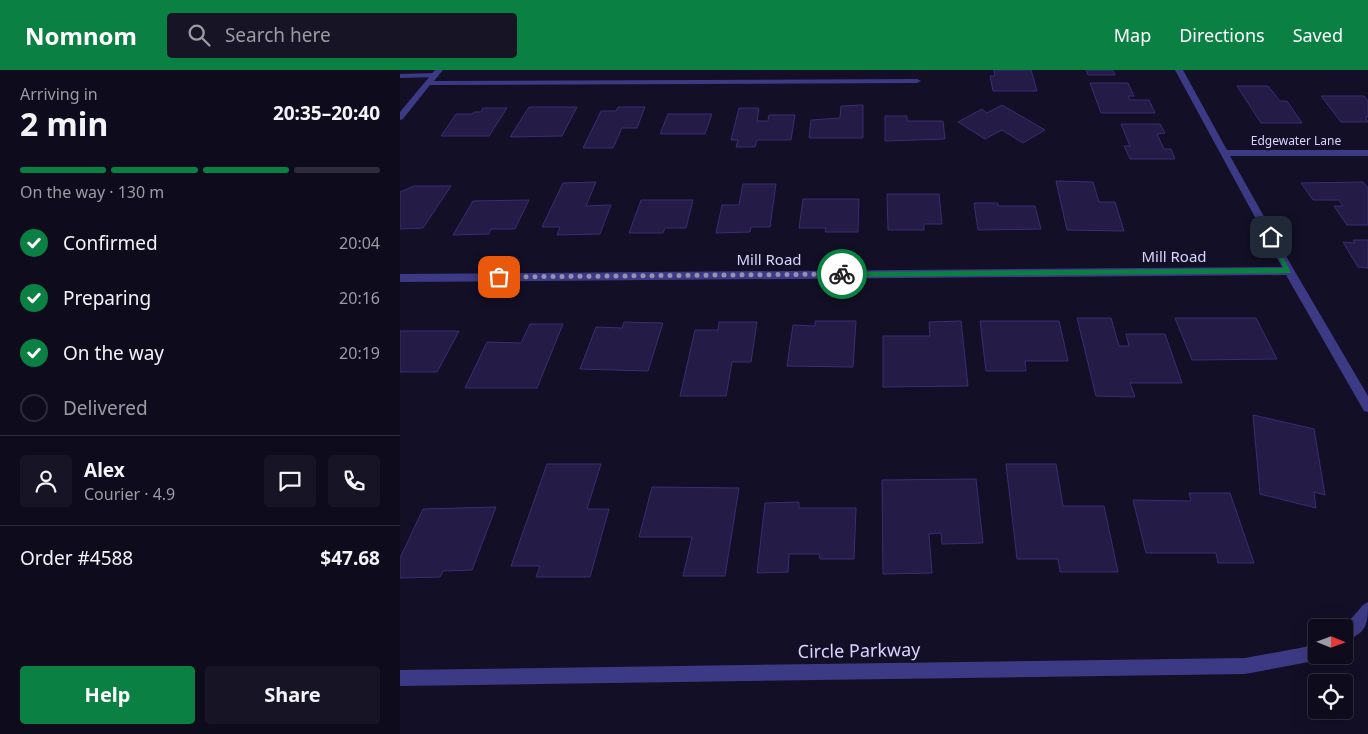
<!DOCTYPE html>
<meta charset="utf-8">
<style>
:root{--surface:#0e0b1c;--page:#171425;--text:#f1f3f6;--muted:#9b9ba3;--line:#2e2b3b;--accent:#0b8043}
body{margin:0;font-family:"Noto Sans",sans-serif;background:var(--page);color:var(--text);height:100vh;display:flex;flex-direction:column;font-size:19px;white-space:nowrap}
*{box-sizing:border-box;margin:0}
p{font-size:16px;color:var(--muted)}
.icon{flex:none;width:28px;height:28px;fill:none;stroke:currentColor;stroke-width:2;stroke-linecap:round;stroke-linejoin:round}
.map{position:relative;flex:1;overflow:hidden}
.sheet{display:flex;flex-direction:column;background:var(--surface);width:400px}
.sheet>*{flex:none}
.needle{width:32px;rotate:91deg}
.fabs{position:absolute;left:908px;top:549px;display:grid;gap:10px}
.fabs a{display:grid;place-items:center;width:45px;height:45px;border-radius:5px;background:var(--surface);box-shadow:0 5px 20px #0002,0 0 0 1px var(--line);font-size:25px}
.pin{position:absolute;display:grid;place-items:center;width:42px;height:42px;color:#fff;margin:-21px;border-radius:10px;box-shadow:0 2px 8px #0006}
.courier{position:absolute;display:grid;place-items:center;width:50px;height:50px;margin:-25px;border:4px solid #0b8043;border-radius:50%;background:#fff;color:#222;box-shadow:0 1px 6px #0007}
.overview em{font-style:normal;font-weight:700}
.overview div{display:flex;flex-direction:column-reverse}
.overview{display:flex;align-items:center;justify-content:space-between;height:85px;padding:0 20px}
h1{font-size:32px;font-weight:700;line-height:38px}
.bar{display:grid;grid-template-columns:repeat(4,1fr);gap:8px 5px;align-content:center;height:60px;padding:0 20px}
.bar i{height:6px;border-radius:4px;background:var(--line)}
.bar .on{background:var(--accent)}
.bar p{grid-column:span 4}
.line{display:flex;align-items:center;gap:12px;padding:0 20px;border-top:1px solid var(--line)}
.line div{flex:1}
.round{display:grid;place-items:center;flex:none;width:52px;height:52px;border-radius:5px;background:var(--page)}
ol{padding:0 20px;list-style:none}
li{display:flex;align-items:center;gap:15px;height:55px}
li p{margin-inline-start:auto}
li .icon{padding:5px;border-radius:50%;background:var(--accent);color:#fff;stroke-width:4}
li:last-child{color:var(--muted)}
li i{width:28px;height:28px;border:2px solid var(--line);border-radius:50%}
.cta{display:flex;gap:10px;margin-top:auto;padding:10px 20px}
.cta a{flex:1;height:58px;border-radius:5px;background:var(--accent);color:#fff;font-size:20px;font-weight:700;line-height:58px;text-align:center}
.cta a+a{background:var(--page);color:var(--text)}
header{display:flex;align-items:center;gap:30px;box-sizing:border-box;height:70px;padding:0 25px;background:var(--accent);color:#fff}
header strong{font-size:24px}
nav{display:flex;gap:28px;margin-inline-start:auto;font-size:18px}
.search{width:350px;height:45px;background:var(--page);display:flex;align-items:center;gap:12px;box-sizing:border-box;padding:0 18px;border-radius:5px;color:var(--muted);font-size:19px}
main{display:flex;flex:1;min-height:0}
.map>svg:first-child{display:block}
</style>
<header>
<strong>Nomnom</strong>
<div class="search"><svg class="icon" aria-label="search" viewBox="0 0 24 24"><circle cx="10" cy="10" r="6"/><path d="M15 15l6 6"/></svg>Search here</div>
<nav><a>Map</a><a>Directions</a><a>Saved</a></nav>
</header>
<main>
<section class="sheet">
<div class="overview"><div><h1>2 min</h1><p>Arriving in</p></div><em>20:35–20:40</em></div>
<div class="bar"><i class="on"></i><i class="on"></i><i class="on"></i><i></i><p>On the way · 130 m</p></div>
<ol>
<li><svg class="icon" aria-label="check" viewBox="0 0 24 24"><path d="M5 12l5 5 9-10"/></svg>Confirmed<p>20:04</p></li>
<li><svg class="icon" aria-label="check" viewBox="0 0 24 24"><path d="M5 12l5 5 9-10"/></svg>Preparing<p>20:16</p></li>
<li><svg class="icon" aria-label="check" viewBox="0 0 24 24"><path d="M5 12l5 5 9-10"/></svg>On the way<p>20:19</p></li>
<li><i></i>Delivered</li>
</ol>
<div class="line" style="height:90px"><a class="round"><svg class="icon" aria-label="person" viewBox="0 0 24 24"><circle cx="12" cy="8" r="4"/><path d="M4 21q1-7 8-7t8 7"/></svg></a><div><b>Alex</b><p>Courier · 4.9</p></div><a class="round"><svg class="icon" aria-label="chat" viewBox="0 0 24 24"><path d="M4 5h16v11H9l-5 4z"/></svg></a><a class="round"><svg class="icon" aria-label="phone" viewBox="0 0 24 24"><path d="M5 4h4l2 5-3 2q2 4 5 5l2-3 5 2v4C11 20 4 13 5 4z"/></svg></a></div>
<div class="line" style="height:65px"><div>Order #4588</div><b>$47.68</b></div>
<div class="cta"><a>Help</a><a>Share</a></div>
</section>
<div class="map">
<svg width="968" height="664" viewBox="0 0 968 664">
<rect width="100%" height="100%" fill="#130f26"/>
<g fill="#241b47" stroke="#3b2d73">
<polygon points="594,0 631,0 637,21 593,21 590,6 595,6"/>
<polygon points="686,0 713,0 715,5 688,5"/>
<polygon points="690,13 728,13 734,26 728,26 730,30 749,30 755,43 701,43"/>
<polygon points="837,16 868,16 880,31 887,31 902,53 861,53"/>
<polygon points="921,26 964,26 968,31 968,47 965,47 968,52 941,52"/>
<polygon points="463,35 463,68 409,68 411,50 440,48 441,36"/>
<polygon points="602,35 645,60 623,73 602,60 585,69 558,52 582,39 587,43"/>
<polygon points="129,37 177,37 162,66 110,67"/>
<polygon points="218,37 245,37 237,58 222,58 213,78 183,78 201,41 216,41"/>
<polygon points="83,38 107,38 89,66 41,66 56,44 72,44 74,42 81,42"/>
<polygon points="339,38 359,38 357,51 368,51 369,45 395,45 391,70 357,70 355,77 336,77 338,70 331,70"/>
<polygon points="268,44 312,44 305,64 260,64"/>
<polygon points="485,46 507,46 507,51 543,51 545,69 485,71"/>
<polygon points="721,54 760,54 765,63 757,64 764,79 771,79 775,89 730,89 724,76 730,76"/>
<polygon points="656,111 693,112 699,132 715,132 724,161 667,160"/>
<polygon points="196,112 186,136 211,135 200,164 157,165 160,157 142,157 163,113"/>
<polygon points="963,112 968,118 968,155 947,155 934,136 943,136 939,130 913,130 901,113"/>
<polygon points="343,114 376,114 370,157 351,157 350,162 316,163 322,135 339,135"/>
<polygon points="14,116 51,116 23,158 0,159 0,122"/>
<polygon points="487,124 539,124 542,154 524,154 524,160 488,160"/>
<polygon points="403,129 459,129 458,162 425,162 426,158 399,158"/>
<polygon points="129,130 115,159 91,159 89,164 53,165 73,131"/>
<polygon points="241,130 293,130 286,158 265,158 263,163 229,163"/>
<polygon points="574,133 598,133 598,136 635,136 641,159 578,160"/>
<polygon points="953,170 968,170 968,198 958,197 943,172 955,173"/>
<polygon points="677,248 711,248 719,276 729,276 726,264 765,264 782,313 730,313 735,327 696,326"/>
<polygon points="775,248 856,248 877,289 792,290"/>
<polygon points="415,251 456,251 453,297 387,296 393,255 415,256"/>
<polygon points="561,251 568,316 483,317 483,266 530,266 529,252"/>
<polygon points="580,251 659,251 668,291 625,291 626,301 586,301"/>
<polygon points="224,252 263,253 248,301 180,299 196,257 222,258"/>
<polygon points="319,252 357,252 351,292 332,292 326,326 280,326 295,260 318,260"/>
<polygon points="130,254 163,254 137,318 65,318 87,272 121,273"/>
<polygon points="0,261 59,261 37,302 0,302"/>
<polygon points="853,345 914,359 925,425 914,422 916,438 860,424"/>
<polygon points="147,394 201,394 187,439 209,439 190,507 136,507 140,496 111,496"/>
<polygon points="606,394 656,394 663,436 704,436 718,502 660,502 658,489 617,489"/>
<polygon points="576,409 583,473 542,474 541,463 529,464 532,503 483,504 482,410"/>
<polygon points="252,417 339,418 325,506 283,506 292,467 239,467"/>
<polygon points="789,423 830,423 854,493 818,493 816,483 746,483 733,430 791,431"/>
<polygon points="399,432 399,438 456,438 454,489 420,489 419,484 389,484 388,502 357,503 365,433"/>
<polygon points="96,437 72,500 43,501 40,507 0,508 0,488 23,439"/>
</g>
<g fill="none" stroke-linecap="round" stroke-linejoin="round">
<polygon fill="#3d3a85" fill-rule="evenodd" points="35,3 38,3 38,7 0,8 0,4"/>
<g fill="#3d3a85" fill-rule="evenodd">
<polygon points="35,0 43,0 34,11 517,9 521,11 517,13 30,15 3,49 0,50 0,42"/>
<polygon points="775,0 783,0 827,80 968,80 968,86 830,86 894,200 968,326 968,342 964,341 886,205 0,212 0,204 882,197"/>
<path d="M968 532C968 555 967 563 944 571V558L938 557 949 551 963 535Z"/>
<polygon points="916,572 916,585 922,585 914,591 845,604 0,616 0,600 845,588 905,577"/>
</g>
</g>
<polygon fill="#0b8043" points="868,166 873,166 891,203 442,207 438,204 442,202 884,198"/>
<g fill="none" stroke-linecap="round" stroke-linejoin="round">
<polyline stroke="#948fb3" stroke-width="5" stroke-dasharray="0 9" points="99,207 442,204"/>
</g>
<g text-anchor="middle" stroke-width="5" stroke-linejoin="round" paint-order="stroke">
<g font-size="12" fill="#d9d4ff" stroke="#130f26">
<text x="896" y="75">Edgewater Lane</text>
</g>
<g font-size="15" fill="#d9d4ff" stroke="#130f26">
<text x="774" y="192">Mill Road</text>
<text x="369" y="195">Mill Road</text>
</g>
<g font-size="18" fill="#d9d4ff" stroke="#130f26">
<text transform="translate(459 581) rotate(-1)" y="6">Circle Parkway</text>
</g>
</g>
</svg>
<div class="fabs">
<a><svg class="needle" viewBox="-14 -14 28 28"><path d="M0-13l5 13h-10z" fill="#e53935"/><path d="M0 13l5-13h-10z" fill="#9b9ba3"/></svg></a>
<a><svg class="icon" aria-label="locate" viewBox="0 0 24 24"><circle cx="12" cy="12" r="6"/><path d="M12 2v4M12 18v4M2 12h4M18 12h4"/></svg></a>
</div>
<div class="pin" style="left:99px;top:207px;background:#ea580c"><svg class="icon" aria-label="bag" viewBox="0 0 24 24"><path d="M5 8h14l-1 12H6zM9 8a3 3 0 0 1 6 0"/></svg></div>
<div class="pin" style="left:871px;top:167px;background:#1f2937"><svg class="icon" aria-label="home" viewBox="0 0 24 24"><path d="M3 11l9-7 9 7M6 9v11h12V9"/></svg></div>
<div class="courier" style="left:442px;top:204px"><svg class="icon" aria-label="bike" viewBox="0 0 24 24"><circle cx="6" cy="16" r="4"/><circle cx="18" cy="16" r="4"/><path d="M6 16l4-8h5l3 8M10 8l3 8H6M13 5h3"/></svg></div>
</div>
</main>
